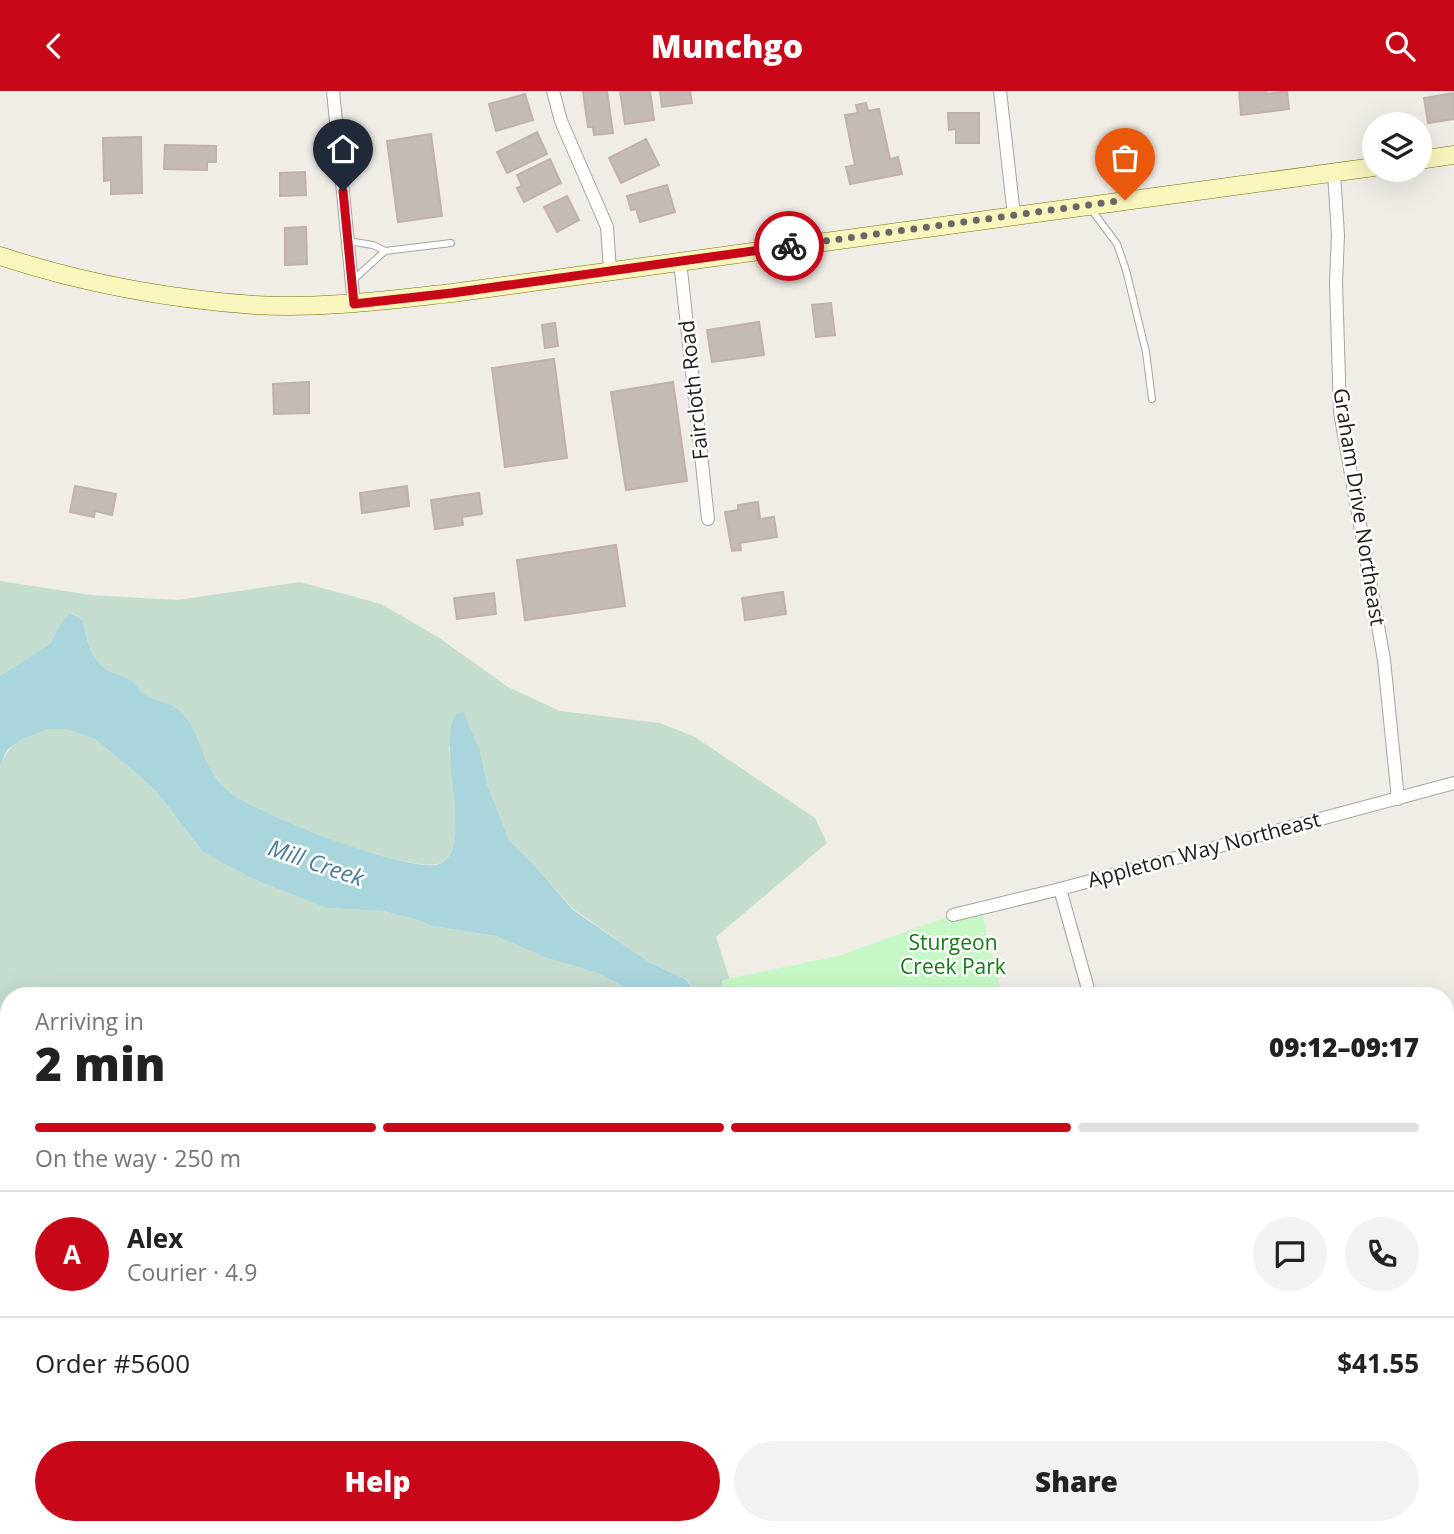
<!DOCTYPE html>
<meta charset="utf-8">
<style>
:root{--surface:#fff;--page:#f2f2f2;--text:#222;--muted:#767676;--line:#e0e0e0;--accent:#c80719}
body{margin:0;font-family:"Open Sans",sans-serif;background:var(--page);color:var(--text);height:100vh;display:flex;flex-direction:column;font-size:26px;white-space:nowrap}
*{box-sizing:border-box;margin:0}
p{font-size:23px;color:var(--muted)}
.icon{flex:none;width:38px;height:38px;fill:none;stroke:currentColor;stroke-width:2;stroke-linecap:round;stroke-linejoin:round}
.map{position:relative;flex:1;overflow:hidden}
.side{position:absolute;left:0px;top:896px;width:1454px;height:548px;display:flex;flex-direction:column;background:var(--surface);border-radius:28px 28px 0 0;box-shadow:0 7px 28px #0002}
.side>*{flex:none}
.controls{position:absolute;left:1362px;top:21px;display:grid;gap:14px}
.controls a{display:grid;place-items:center;width:70px;height:70px;border-radius:50%;background:var(--surface);box-shadow:0 7px 28px #0002;font-size:35px}
.pin{position:absolute;display:grid;place-items:center;width:60px;height:60px;color:#fff;margin:-72px -30px;border-radius:50% 50% 50% 0;rotate:-45deg;box-shadow:0 0 7px #0007}
.pin .icon{rotate:45deg}
.courier{position:absolute;display:grid;place-items:center;width:70px;height:70px;margin:-35px;border:5px solid #c80719;border-radius:50%;background:#fff;color:#222;box-shadow:0 2px 9px #0007}
.headline em{font-style:normal;font-weight:800}
.headline div{display:flex;flex-direction:column-reverse}
.headline{display:flex;align-items:center;justify-content:space-between;height:119px;padding:0 35px}
h1{font-size:46px;font-weight:800;line-height:52px}
.bar{display:grid;grid-template-columns:repeat(4,1fr);gap:10px 7px;align-content:center;height:84px;padding:0 35px}
.bar i{height:9px;border-radius:5px;background:var(--line)}
.bar .on{background:var(--accent)}
.bar p{grid-column:span 4}
.line{display:flex;align-items:center;gap:18px;padding:0 35px;border-top:2px solid var(--line)}
.line div{flex:1}
.round{display:grid;place-items:center;flex:none;width:74px;height:74px;border-radius:37px;background:var(--page)}
.button{display:flex;gap:14px;margin-top:auto;padding:14px 35px}
.button a{flex:1;height:80px;border-radius:42px;background:var(--accent);color:#fff;font-size:28px;font-weight:800;line-height:80px;text-align:center}
.button a+a{background:var(--page);color:var(--text)}
header{display:flex;justify-content:space-between;align-items:center;height:91px;padding:0 35px;background:var(--accent);color:#fff;font-size:32px;font-weight:800}
.map>svg:first-child{display:block}
</style>
<header><svg class="icon" aria-label="back" viewBox="0 0 24 24"><path d="M15 5l-7 7 7 7"/></svg>Munchgo<svg class="icon" aria-label="search" viewBox="0 0 24 24"><circle cx="10" cy="10" r="6"/><path d="M15 15l6 6"/></svg></header>
<div class="map">
<svg width="1454" height="1443" viewBox="0 0 1454 1443">
<rect width="100%" height="100%" fill="#f0ece6"/>
<g fill="#c4ddcf">
<path d="M0 490 91 504 177 509 300 491 381 513 438 546 508 596 560 620 660 632 695 646 815 727 827 752 716 846 735 905H700L686 888 649 871 573 818 536 776 509 749 487 693 480 660 449 655C451 684 466 747 446 769 426 792 252 720 228 701 221 695 211 685 208 677 199 659 195 634 180 620 171 611 157 611 147 605 139 600 134 591 127 587 120 583 109 582 103 576 89 563 86 547 83 529L71 522 58 537 51 552 0 585Z"/>
<path d="M48 638H66L95 648 127 674 157 701 203 761 327 817 383 820 415 828 432 835 496 845 547 867 598 882 641 905H9V1037L0 1038V675C12 649 22 647 48 638Z"/>
<polygon points="1454,1221 1454,1325 1446,1326 1446,1226"/>
<polygon points="1454,1390 1454,1443 1401,1443 1409,1435 1446,1435 1446,1399"/>
<polygon points="721,1435 881,1435 882,1443 720,1443"/>
<polygon points="925,1435 1045,1435 1054,1443 927,1443"/>
<polygon points="1190,1435 1354,1435 1349,1443 1177,1443"/>
</g>
<polygon fill="#c6f8c6" points="981,818 1002,905 723,905 722,889 838,865 953,824"/>
<g fill="#a9d5dc">
<path d="M70 522 83 529C86 547 89 563 103 576 109 582 120 583 127 587 135 591 139 600 147 605 157 611 172 611 180 620 203 641 199 677 229 701 253 721 417 787 442 772 474 754 437 657 455 624L463 621 480 660 487 693 509 749 536 776 573 819 649 871 685 888 700 905H641L598 882 547 867 496 845 432 835 415 828 383 820 327 817 254 788 203 761 157 701 127 674 95 648 66 638H48L22 648 7 659 0 675V585L51 552 58 537Z"/>
<polygon points="1454,1325 1454,1390 1446,1399 1446,1326"/>
</g>
<g fill="#c5bbb6" stroke="#c1b1a9" stroke-width="2">
<polygon points="607,0 613,42 594,44 593,36 588,36 583,1"/>
<polygon points="620,0 650,0 654,29 625,33"/>
<polygon points="660,0 690,0 692,12 662,16"/>
<polygon points="1239,0 1266,0 1267,3 1287,0 1289,18 1241,24"/>
<polygon points="1454,2 1454,28 1428,32 1424,7"/>
<polygon points="525,3 533,29 496,40 489,13"/>
<polygon points="866,12 868,20 879,18 890,68 898,66 902,83 850,93 846,76 855,74 845,24 858,22 856,14"/>
<polygon points="948,22 979,22 979,52 956,52 956,38 949,39"/>
<polygon points="537,41 547,63 507,82 497,61"/>
<polygon points="431,43 442,125 398,131 387,50"/>
<polygon points="141,46 142,102 111,103 111,89 104,90 103,47"/>
<polygon points="646,48 659,74 621,92 609,67"/>
<polygon points="165,54 216,55 216,71 207,71 207,79 164,78"/>
<polygon points="550,68 561,92 524,111 517,97 522,95 517,84"/>
<polygon points="305,81 306,104 280,105 280,82"/>
<polygon points="667,94 675,121 640,131 636,118 631,119 627,105"/>
<polygon points="567,105 579,129 557,141 544,116"/>
<polygon points="306,136 307,173 285,174 285,137"/>
<polygon points="831,212 835,244 816,246 812,214"/>
<polygon points="759,231 764,264 712,271 707,239"/>
<polygon points="555,232 558,255 545,257 542,234"/>
<polygon points="554,268 567,367 505,376 492,277"/>
<polygon points="309,291 309,322 274,323 273,293"/>
<polygon points="673,291 687,390 626,399 611,301"/>
<polygon points="75,395 116,403 112,424 95,420 94,426 70,421"/>
<polygon points="407,395 409,415 362,422 360,402"/>
<polygon points="479,402 482,423 462,426 463,434 435,438 431,409"/>
<polygon points="758,411 760,428 774,426 777,446 740,452 741,459 732,460 725,421 738,419 738,414"/>
<polygon points="616,454 625,515 525,529 517,469"/>
<polygon points="783,501 786,523 745,529 742,507"/>
<polygon points="494,502 496,523 457,528 454,507"/>
</g>
<g fill="none" stroke-linecap="round" stroke-linejoin="round">
<g stroke="#a4a4a4" stroke-width="8">
<g id="service">
<polyline points="1091,118 1117,153 1126,179 1146,261 1152,308"/>
<polyline points="348,150 373,154 385,160"/>
<polyline points="353,189 385,160 451,152"/>
</g>
</g>
<g stroke="#a4a4a4" stroke-width="14">
<g id="minor">
<polyline points="333,0 354,213"/>
<polyline points="553,0 561,30 607,136 610,180"/>
<polyline points="1000,0 1014,124"/>
<polyline points="1334,82 1338,144 1336,191 1340,321 1384,569 1398,708"/>
<polyline points="680,170 708,428"/>
<polyline points="1060,798 1090,905"/>
<polyline points="953,824 1060,798 1454,692"/>
</g>
</g>
<g stroke="#737509" stroke-width="19">
<g id="secondary">
<polyline points="1419,69 1454,64"/>
<path d="M0 165C82 192 169 208 255 214 321 218 387 209 452 202L1374 76"/>
</g>
</g>
<use href="#service" stroke="#fff" stroke-width="6"/>
<use href="#minor" stroke="#fff" stroke-width="12"/>
<use href="#secondary" stroke="#f8f5bd" stroke-width="18"/>
</g>
<g fill="none" stroke-linecap="round" stroke-linejoin="round">
<polyline stroke="#696765" stroke-width="7" stroke-dasharray="0 12.6" points="789,155 1125,109"/>
<polyline stroke="#c80719" stroke-width="9" points="343,100 354,213 452,202 789,155"/>
</g>
<g text-anchor="middle" stroke-width="5" stroke-linejoin="round" paint-order="stroke">
<g font-size="21" fill="#202020" stroke="#fff">
<text transform="translate(694 299) rotate(-96)" y="7">Faircloth Road</text>
<text transform="translate(1359 416) rotate(81)" y="7">Graham Drive Northeast</text>
<text transform="translate(1204 759) rotate(-15)" y="7">Appleton Way Northeast</text>
</g>
<g font-size="21" fill="#117c10" stroke="#fff">
<text x="953" y="859">Sturgeon<tspan x="953" dy="24">Creek Park</tspan></text>
</g>
<g font-size="23" font-style="italic" fill="#497b9d" stroke="#fff">
<text transform="translate(316 772) rotate(19)" y="8">Mill Creek</text>
</g>
</g>
</svg>
<div class="controls">
<a><svg class="icon" aria-label="layers" viewBox="0 0 24 24"><path d="M12 4l9 5-9 5-9-5zM3 14l9 5 9-5"/></svg></a>
</div>
<div class="pin" style="left:1125px;top:109px;background:#ea580c"><svg class="icon" aria-label="bag" viewBox="0 0 24 24"><path d="M5 8h14l-1 12H6zM9 8a3 3 0 0 1 6 0"/></svg></div>
<div class="pin" style="left:343px;top:100px;background:#1f2937"><svg class="icon" aria-label="home" viewBox="0 0 24 24"><path d="M3 11l9-7 9 7M6 9v11h12V9"/></svg></div>
<div class="courier" style="left:789px;top:155px"><svg class="icon" aria-label="bike" viewBox="0 0 24 24"><circle cx="6" cy="16" r="4"/><circle cx="18" cy="16" r="4"/><path d="M6 16l4-8h5l3 8M10 8l3 8H6M13 5h3"/></svg></div>
<section class="side">
<div class="headline"><div><h1>2 min</h1><p>Arriving in</p></div><em>09:12–09:17</em></div>
<div class="bar"><i class="on"></i><i class="on"></i><i class="on"></i><i></i><p>On the way · 250 m</p></div>
<div class="line" style="height:126px"><b class="round" style="background:var(--accent);color:#fff">A</b><div><b>Alex</b><p>Courier · 4.9</p></div><a class="round"><svg class="icon" aria-label="chat" viewBox="0 0 24 24"><path d="M4 5h16v11H9l-5 4z"/></svg></a><a class="round"><svg class="icon" aria-label="phone" viewBox="0 0 24 24"><path d="M5 4h4l2 5-3 2q2 4 5 5l2-3 5 2v4C11 20 4 13 5 4z"/></svg></a></div>
<div class="line" style="height:91px"><div>Order #5600</div><b>$41.55</b></div>
<div class="button"><a>Help</a><a>Share</a></div>
</section>
</div>
